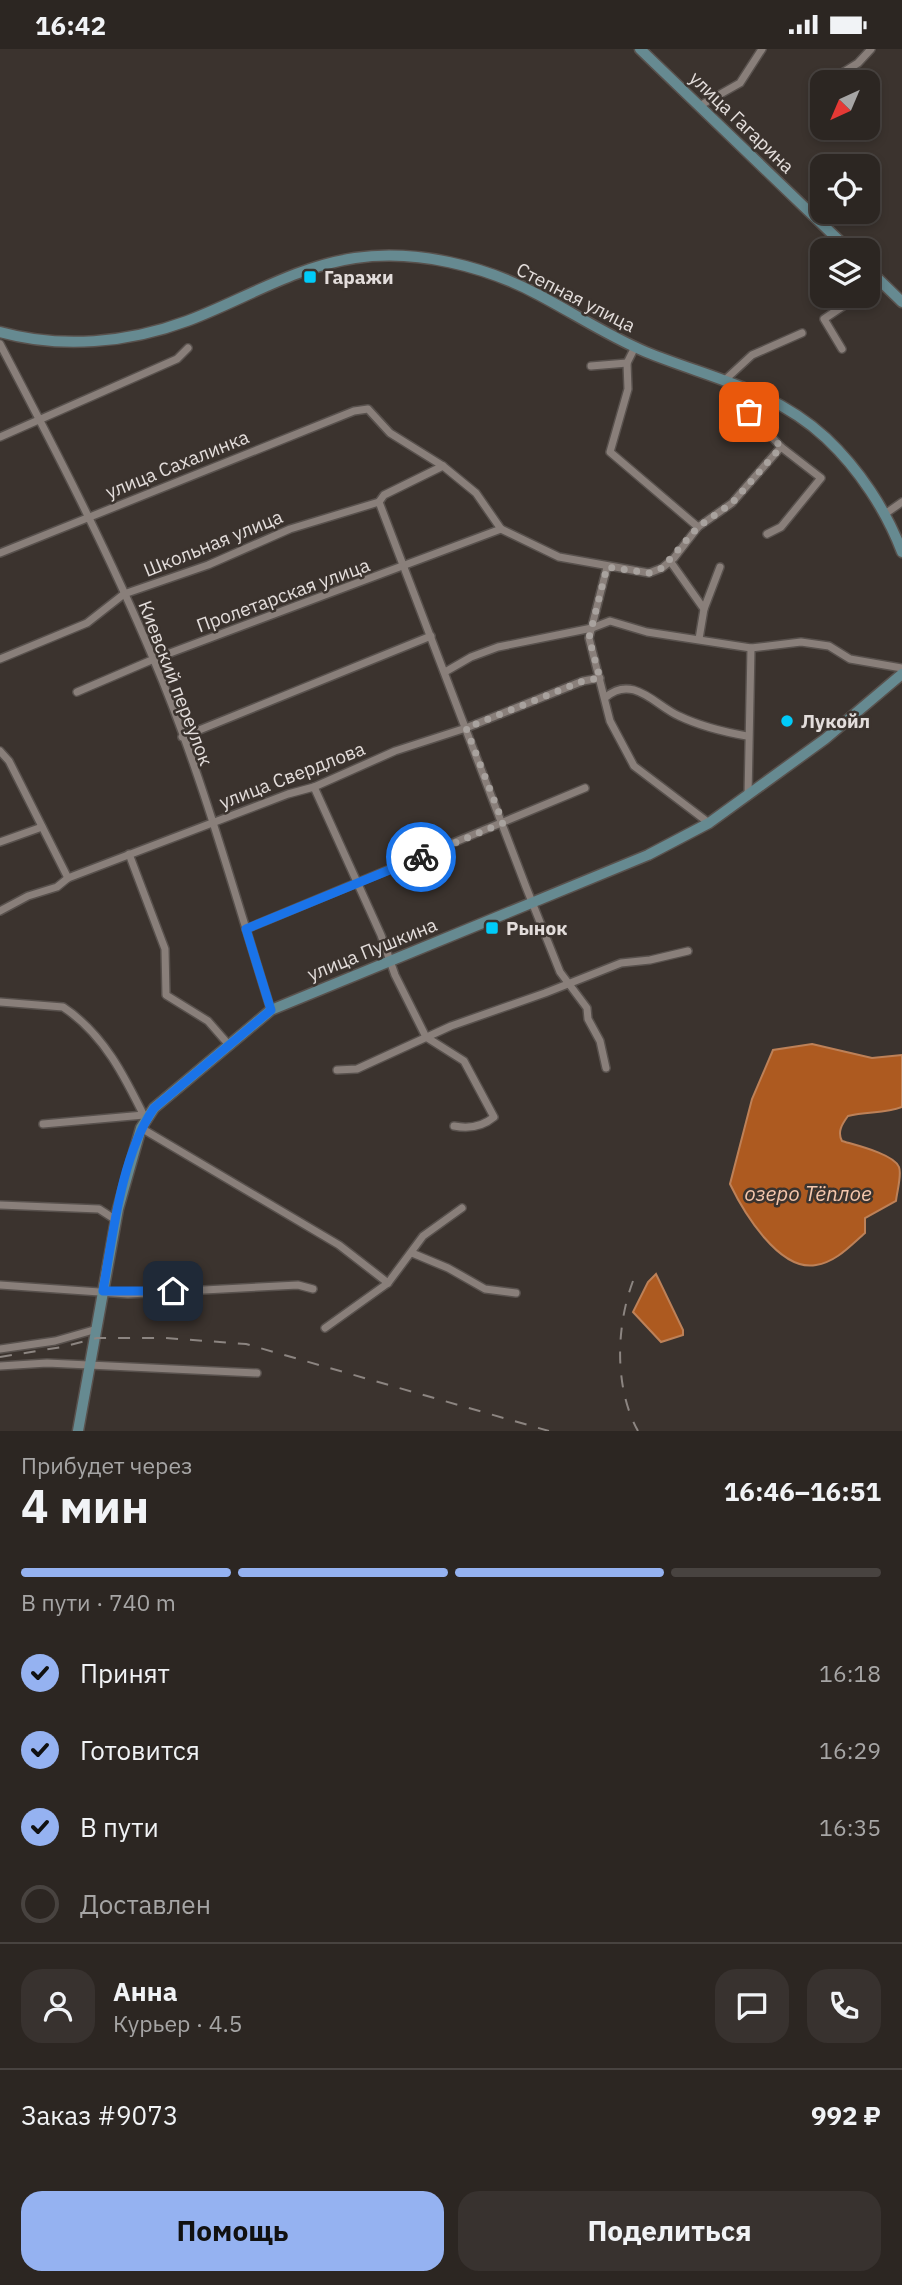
<!DOCTYPE html>
<html lang="ru">
<meta charset="utf-8">
<style>
:root{--surface:#2c2622;--page:#38322f;--text:#f1f3f6;--muted:#a6a5a5;--line:#484340;--accent:#95b2f1}
body{margin:0;font-family:"IBM Plex Sans",sans-serif;background:var(--page);color:var(--text);height:100vh;display:flex;flex-direction:column;font-size:26px;white-space:nowrap}
*{box-sizing:border-box;margin:0}
p{font-size:23px;color:var(--muted)}
.icon{flex:none;width:38px;height:38px;fill:none;stroke:currentColor;stroke-width:2;stroke-linecap:round;stroke-linejoin:round}
.map{position:relative;height:1382px;overflow:hidden}
.side{display:flex;flex-direction:column;background:var(--surface);flex:1}
.side>*{flex:none}
.needle{width:46px;rotate:224deg}
.buttons{position:absolute;left:810px;top:21px;display:grid;gap:14px}
.buttons a{display:grid;place-items:center;width:70px;height:70px;border-radius:14px;background:var(--surface);box-shadow:0 4px 10px #0003,0 0 0 2px var(--line);font-size:35px}
.pin{position:absolute;display:grid;place-items:center;width:60px;height:60px;color:#fff;margin:-30px;border-radius:14px;box-shadow:0 4px 10px #0006}
.courier{position:absolute;display:grid;place-items:center;width:70px;height:70px;margin:-35px;border:5px solid #1a73e8;border-radius:50%;background:#fff;color:#222;box-shadow:0 2px 9px #0007}
.headline em{font-style:normal;font-weight:800}
.headline div{display:flex;flex-direction:column-reverse}
.headline{display:flex;align-items:center;justify-content:space-between;height:119px;padding:0 21px}
h1{font-size:46px;font-weight:800;line-height:52px}
.bar{display:grid;grid-template-columns:repeat(4,1fr);gap:10px 7px;align-content:center;height:84px;padding:0 21px}
.bar i{height:9px;border-radius:5px;background:var(--line)}
.bar .selected{background:var(--accent)}
.bar p{grid-column:span 4}
.line{display:flex;align-items:center;gap:18px;padding:0 21px;border-top:2px solid var(--line)}
.line div{flex:1}
.round{display:grid;place-items:center;flex:none;width:74px;height:74px;border-radius:21px;background:var(--page)}
ol{padding:0 21px;list-style:none}
li{display:flex;align-items:center;gap:21px;height:77px}
li p{margin-inline-start:auto}
li .icon{padding:7px;border-radius:50%;background:var(--accent);color:#111;stroke-width:4}
li:last-child{color:var(--muted)}
li i{width:38px;height:38px;border:4px solid var(--line);border-radius:50%}
.primary-button{display:flex;gap:14px;margin-top:auto;padding:14px 21px}
.primary-button a{flex:1;height:80px;border-radius:21px;background:var(--accent);color:#111;font-size:28px;font-weight:800;line-height:80px;text-align:center}
.primary-button a+a{background:var(--page);color:var(--text)}
.status{display:flex;justify-content:space-between;align-items:center;height:49px;padding:0 35px;background:var(--surface);direction:ltr}
.status svg{height:19px;fill:currentColor}
.map>svg:first-child{display:block}
</style>
<div class="status"><b>16:42</b><svg viewBox="0 0 49 12"><path d="M0 12V9h3v3zM5 12V6h3v6zM10 12V3h3v9zM15 12V0h3v12zM26 1h20v11H26zM47 4h2v5h-2z"/></svg></div>
<div class="map">
<svg width="902" height="1382" viewBox="0 0 902 1382">
<rect width="100%" height="100%" fill="#3b332e"/>
<g fill="#ad5a20" stroke="#bd8158" stroke-width="2">
<path d="M812 995 872 1009 902 1006V1058C885 1065 867 1062 848 1067 842 1075 837 1083 842 1092 855 1096 894 1105 899 1118 902 1126 897 1142 896 1152L865 1169V1184C850 1197 836 1213 816 1216 779 1223 743 1162 730 1135L752 1050 773 1001Z"/>
<polygon points="656,1225 683,1281 683,1286 661,1293 633,1263 648,1233"/>
</g>
<g fill="none" stroke-linecap="round" stroke-linejoin="round">
<g stroke="#58514d" stroke-width="10">
<g id="street">
<polyline points="839,26 858,14 871,0"/>
<polyline points="701,56 740,34 762,0"/>
<polyline points="868,241 882,233"/>
<path d="M0 295C54 398 108 502 153 609 201 722 234 843 271 961"/>
<polyline points="635,298 627,314 628,340 610,403 698,478"/>
<polyline points="842,300 824,270 858,247"/>
<polyline points="591,317 627,314"/>
<polyline points="726,330 752,306 802,284"/>
<polyline points="0,388 177,310 188,299"/>
<polyline points="379,453 526,838 560,923 587,959 588,970 600,992 606,1019"/>
<polyline points="885,465 902,453"/>
<polyline points="767,485 781,478 821,429 781,398"/>
<polyline points="0,504 354,362 368,360 390,384 443,417 476,444 501,480 559,508 649,524 662,519 674,509 698,478 732,454 781,398 749,363"/>
<polyline points="670,512 704,560 699,590"/>
<polyline points="607,518 589,589 610,672 634,717 709,774"/>
<polyline points="704,560 720,518"/>
<polyline points="0,610 87,574 124,545 208,516 290,480 379,453 384,446 443,417"/>
<polyline points="445,623 471,608 498,598 592,579 610,572 647,583 751,599 801,593 829,597 850,610 902,619"/>
<polyline points="77,643 154,610 501,480"/>
<path d="M606 648C633 625 656 657 679 667 700 677 724 683 747 687"/>
<polyline points="182,688 431,587"/>
<polyline points="0,702 9,712 68,829"/>
<path d="M314 738 381 886 395 926 426 988 464 1012 494 1068C482 1078 469 1080 454 1077"/>
<polyline points="748,747 751,599"/>
<polyline points="0,793 42,778"/>
<polyline points="129,805 165,900 166,946 208,972 229,996"/>
<polyline points="0,862 28,847 57,838 68,829 288,745 314,738 395,702 466,679 583,632 600,629"/>
<polyline points="246,880 585,739"/>
<path d="M0 953 63 958C104 985 125 1028 146 1071"/>
<polyline points="337,1021 357,1020 451,977 545,944 621,914 650,911 688,902"/>
<polyline points="43,1075 144,1066"/>
<polyline points="141,1079 339,1196 388,1234"/>
<polyline points="0,1156 99,1160 116,1171"/>
<polyline points="412,1204 448,1219 485,1240 516,1244"/>
<polyline points="0,1236 128,1245 298,1236 313,1240"/>
<polyline points="325,1279 388,1234 423,1187 462,1159"/>
<polyline points="0,1300 55,1292 97,1280"/>
<polyline points="0,1317 47,1314 257,1324"/>
</g>
</g>
<g stroke="#58514d" stroke-width="13">
<g id="secondary">
<polyline points="640,0 849,201"/>
<polyline points="868,220 902,253"/>
<path d="M0 283C61 300 128 294 187 272 243 251 294 218 355 209 416 200 485 217 539 246 575 265 608 287 646 303 710 329 773 340 826 389 859 420 886 461 902 503"/>
<polyline points="78,1382 118,1160 141,1079 154,1059 271,961 648,806 709,774 825,690 902,625"/>
</g>
</g>
<use href="#street" stroke="#897f7a" stroke-width="7"/>
<use href="#secondary" stroke="#668a91" stroke-width="10"/>
<g stroke="#8c8581" stroke-width="2" stroke-dasharray="12 12" stroke-linecap="butt">
<path d="M633 1232C616 1277 614 1339 638 1382"/>
<polyline points="0,1308 62,1298 97,1289 166,1289 246,1295 549,1382"/>
</g>
</g>
<g fill="none" stroke-linecap="round" stroke-linejoin="round">
<polyline stroke="#a8a29e" stroke-width="7" stroke-dasharray="0 12.6" points="421,808 503,774 466,679 583,632 600,629 589,589 607,518 649,524 662,519 698,478 732,454 781,398 749,363"/>
<path stroke="#1a73e8" stroke-width="9" d="M173 1242H103C113 1185 121 1107 154 1059L271 961 246 880 421 808"/>
</g>
<g fill="#00cbf9" stroke="#3b332e" stroke-width="2.5">
<rect x="303" y="221" width="14" height="14" rx="3.5"/>
<circle cx="787" cy="672" r="7"/>
<rect x="485" y="872" width="14" height="14" rx="3.5"/>
</g>
<g text-anchor="middle" stroke-width="5" stroke-linejoin="round" paint-order="stroke">
<g font-size="19" fill="#e3dddb" stroke="#3b332e">
<text transform="translate(742 73) rotate(44)" y="7">улица Гагарина</text>
<text transform="translate(576 248) rotate(27)" y="7">Степная улица</text>
<text transform="translate(177 415) rotate(-22)" y="7">улица Сахалинка</text>
<text transform="translate(213 494) rotate(-22)" y="7">Школьная улица</text>
<text transform="translate(283 546) rotate(-20)" y="7">Пролетарская улица</text>
<text transform="translate(176 634) rotate(69)" y="7">Киевский переулок</text>
<text transform="translate(292 726) rotate(-21)" y="7">улица Свердлова</text>
<text transform="translate(372 900) rotate(-22)" y="7">улица Пушкина</text>
</g>
<g font-size="19" font-weight="bold" fill="#e3dddb" stroke="#3b332e" text-anchor="start">
<text x="324" y="235">Гаражи</text>
<text x="801" y="679">Лукойл</text>
<text x="506" y="886">Рынок</text>
</g>
<g font-size="21" font-style="italic" fill="#f5c7ad" stroke="#3b332e">
<text x="808" y="1152">озеро Тёплое</text>
</g>
</g>
</svg>
<div class="buttons">
<a><svg class="needle" viewBox="-14 -14 28 28"><path d="M0-13l5 13h-10z" fill="#e53935"/><path d="M0 13l5-13h-10z" fill="#a6a5a5"/></svg></a>
<a><svg class="icon" aria-label="locate" viewBox="0 0 24 24"><circle cx="12" cy="12" r="6"/><path d="M12 2v4M12 18v4M2 12h4M18 12h4"/></svg></a>
<a><svg class="icon" aria-label="layers" viewBox="0 0 24 24"><path d="M12 4l9 5-9 5-9-5zM3 14l9 5 9-5"/></svg></a>
</div>
<div class="pin" style="left:749px;top:363px;background:#ea580c"><svg class="icon" aria-label="bag" viewBox="0 0 24 24"><path d="M5 8h14l-1 12H6zM9 8a3 3 0 0 1 6 0"/></svg></div>
<div class="pin" style="left:173px;top:1242px;background:#1f2937"><svg class="icon" aria-label="home" viewBox="0 0 24 24"><path d="M3 11l9-7 9 7M6 9v11h12V9"/></svg></div>
<div class="courier" style="left:421px;top:808px"><svg class="icon" aria-label="bike" viewBox="0 0 24 24"><circle cx="6" cy="16" r="4"/><circle cx="18" cy="16" r="4"/><path d="M6 16l4-8h5l3 8M10 8l3 8H6M13 5h3"/></svg></div>
</div>
<section class="side">
<div class="headline"><div><h1>4 мин</h1><p>Прибудет через</p></div><em>16:46–16:51</em></div>
<div class="bar"><i class="selected"></i><i class="selected"></i><i class="selected"></i><i></i><p>В пути · 740 m</p></div>
<ol>
<li><svg class="icon" aria-label="check" viewBox="0 0 24 24"><path d="M5 12l5 5 9-10"/></svg>Принят<p>16:18</p></li>
<li><svg class="icon" aria-label="check" viewBox="0 0 24 24"><path d="M5 12l5 5 9-10"/></svg>Готовится<p>16:29</p></li>
<li><svg class="icon" aria-label="check" viewBox="0 0 24 24"><path d="M5 12l5 5 9-10"/></svg>В пути<p>16:35</p></li>
<li><i></i>Доставлен</li>
</ol>
<div class="line" style="height:126px"><a class="round"><svg class="icon" aria-label="person" viewBox="0 0 24 24"><circle cx="12" cy="8" r="4"/><path d="M4 21q1-7 8-7t8 7"/></svg></a><div><b>Анна</b><p>Курьер · 4.5</p></div><a class="round"><svg class="icon" aria-label="chat" viewBox="0 0 24 24"><path d="M4 5h16v11H9l-5 4z"/></svg></a><a class="round"><svg class="icon" aria-label="phone" viewBox="0 0 24 24"><path d="M5 4h4l2 5-3 2q2 4 5 5l2-3 5 2v4C11 20 4 13 5 4z"/></svg></a></div>
<div class="line" style="height:91px"><div>Заказ #9073</div><b>992 ₽</b></div>
<div class="primary-button"><a>Помощь</a><a>Поделиться</a></div>
</section>
